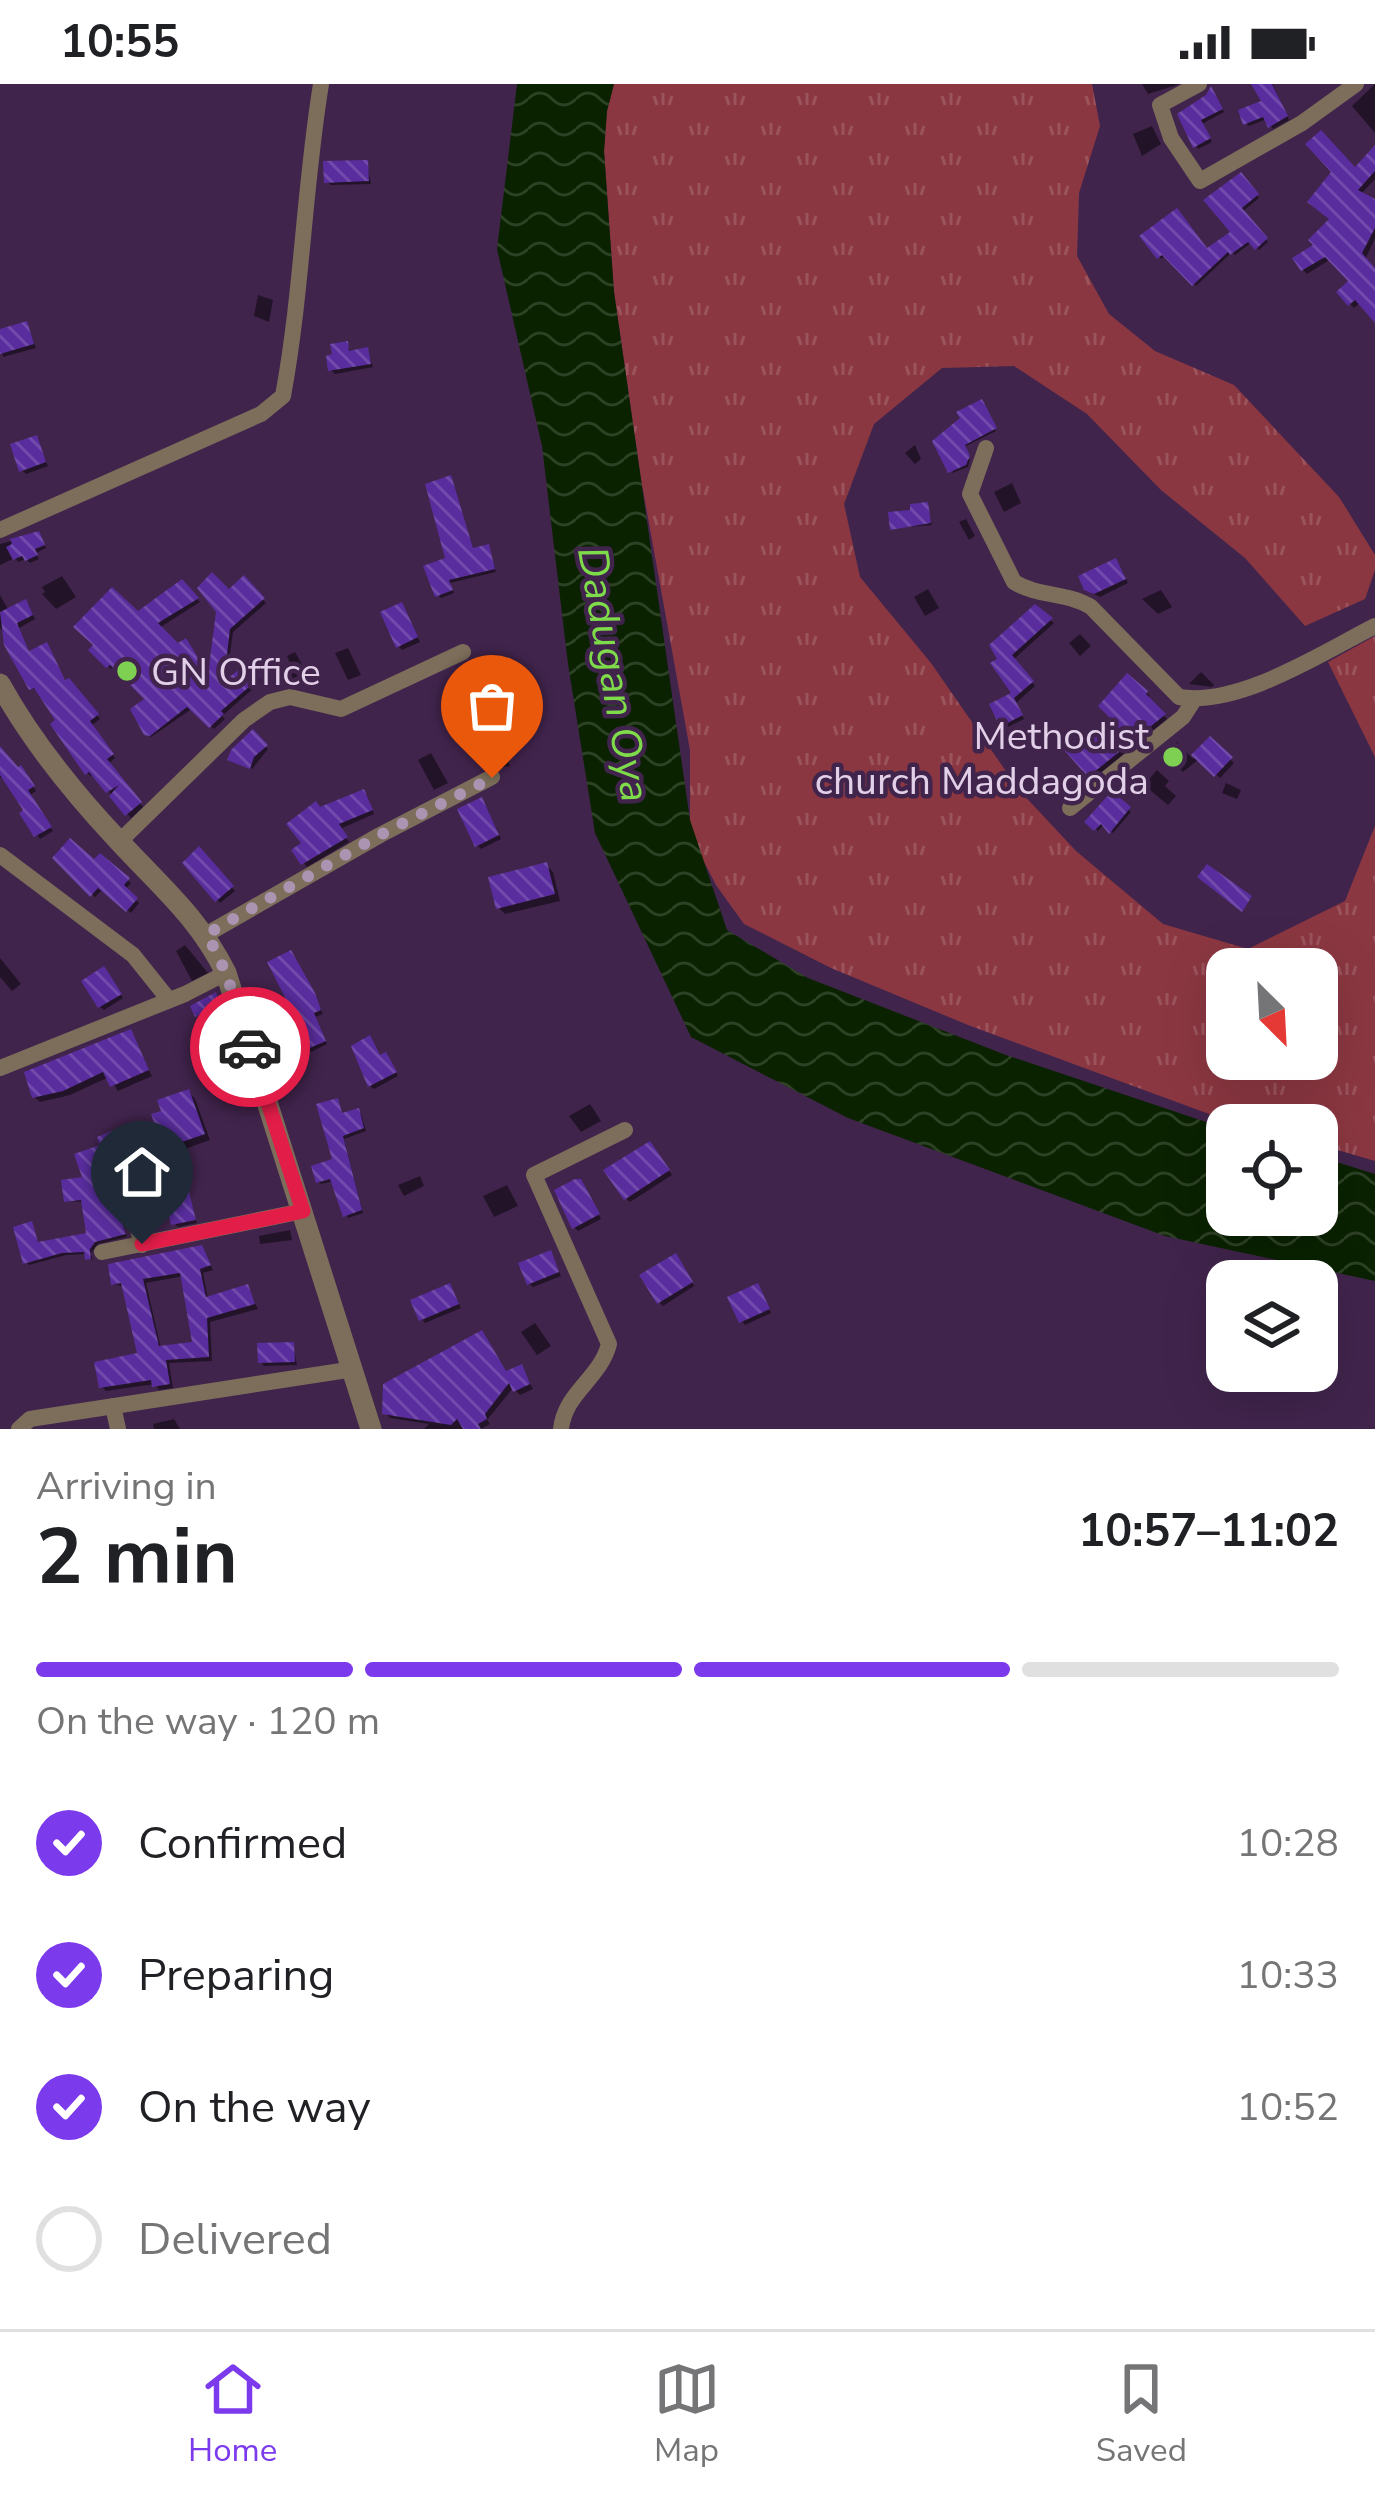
<!DOCTYPE html>
<meta charset="utf-8">
<style>
:root{--surface:#fff;--page:#f6f6f6;--text:#202124;--muted:#757577;--line:#e0e0e0;--accent:#7c3aed}
body{margin:0;font-family:"Nunito Sans",sans-serif;background:var(--page);color:var(--text);height:100vh;display:flex;flex-direction:column;font-size:45px;white-space:nowrap}
*{box-sizing:border-box;margin:0}
p{font-size:39px;color:var(--muted)}
.icon{flex:none;width:66px;height:66px;fill:none;stroke:currentColor;stroke-width:2;stroke-linecap:round;stroke-linejoin:round}
.map{position:relative;height:1345px;overflow:hidden}
.side{display:flex;flex-direction:column;background:var(--surface);flex:1}
.side>*{flex:none}
.needle{width:78px;rotate:156deg}
.controls{position:absolute;left:1206px;top:864px;display:grid;gap:24px}
.controls a{display:grid;place-items:center;width:132px;height:132px;border-radius:24px;background:var(--surface);box-shadow:0 12px 48px #0002;font-size:60px}
.pin{position:absolute;display:grid;place-items:center;width:102px;height:102px;color:#fff;margin:-123px -51px;border-radius:50% 50% 50% 0;rotate:-45deg;box-shadow:0 0 12px #0007}
.pin .icon{rotate:45deg}
.courier{position:absolute;display:grid;place-items:center;width:120px;height:120px;margin:-60px;border:9px solid #e11d48;border-radius:50%;background:#fff;color:#222;box-shadow:0 3px 15px #0007}
.headline em{font-style:normal;font-weight:700}
.headline div{display:flex;flex-direction:column-reverse}
.headline{display:flex;align-items:center;justify-content:space-between;height:204px;padding:0 36px}
h1{font-size:78px;font-weight:700;line-height:90px}
.bar{display:grid;grid-template-columns:repeat(4,1fr);gap:18px 12px;align-content:center;height:144px;padding:0 36px}
.bar i{height:15px;border-radius:9px;background:var(--line)}
.bar .selected{background:var(--accent)}
.bar p{grid-column:span 4}
ol{padding:0 36px;list-style:none}
li{display:flex;align-items:center;gap:36px;height:132px}
li p{margin-inline-start:auto}
li .icon{padding:12px;border-radius:50%;background:var(--accent);color:#fff;stroke-width:4}
li:last-child{color:var(--muted)}
li i{width:66px;height:66px;border:6px solid var(--line);border-radius:50%}
.status{display:flex;justify-content:space-between;align-items:center;height:84px;padding:0 60px;background:var(--surface);direction:ltr}
.status svg{height:33px;fill:currentColor}
.tab-bar{display:flex;justify-content:space-around;align-items:center;height:168px;border-top:3px solid var(--line);background:var(--surface);font-size:33px;color:var(--muted)}
.tab-bar a{display:grid;justify-items:center;gap:6px}
.tab-bar .selected{color:var(--accent)}
.map>svg:first-child{display:block}
</style>
<div class="status"><b>10:55</b><svg viewBox="0 0 49 12"><path d="M0 12V9h3v3zM5 12V6h3v6zM10 12V3h3v9zM15 12V0h3v12zM26 1h20v11H26zM47 4h2v5h-2z"/></svg></div>
<div class="map">
<svg width="1375" height="1345" viewBox="0 0 1375 1345">
<defs>
<pattern id="grass-tufts" width="24" height="20" patternUnits="userSpaceOnUse" patternTransform="scale(3)"><rect width="24" height="20" fill="#8b3741"/><path d="M3 7l-1-3M5 7V3M7 7l1-3M15 17l-1-3M17 17v-4M19 17l1-3" fill="none" stroke="#9b535c"/></pattern>
<pattern id="water-waves" width="16" height="10" patternUnits="userSpaceOnUse" patternTransform="scale(3)"><rect width="16" height="10" fill="#0a2200"/><path d="M0 5q4-4 8 0t8 0" fill="none" stroke="#2d4125"/></pattern>
<pattern id="building-back-hatch" width="6" height="6" patternUnits="userSpaceOnUse" patternTransform="scale(3)"><rect width="6" height="6" fill="#592d9d"/><path d="M-1 5l2 2M0 0l6 6M5-1l2 2" fill="none" stroke="#714aab"/></pattern>
</defs>
<rect width="100%" height="100%" fill="#41244c"/>
<g fill="url(#grass-tufts)" fill-rule="evenodd">
<path d="M614 0H1092L1100 42 1079 109 1077 172 1109 230 1155 267 1234 301 1339 413 1375 471V486L1365 515 1305 542 1245 474 1161 406 1087 330 1014 282 942 284 874 340 844 420 860 493 931 579 1019 706 1076 767 1163 840 1248 865 1345 817 1375 742V1077L1317 1060V1041H1249L1209 1030 968 941 831 884 744 840 716 801 690 751V666L641 395 614 208 604 67 607 27ZM1227 885H1317V975H1227Z"/>
<polygon points="1375,552 1375,673 1328,578"/>
</g>
<polygon fill="url(#water-waves)" points="517,0 614,0 607,27 604,67 614,208 690,736 727,846 808,894 1006,971 1227,1045 1227,1131 1317,1131 1317,1072 1375,1090 1375,1197 1165,1152 848,1034 691,953 595,749 568,580 542,362 497,165"/>
<g fill="#0007" fill-rule="evenodd">
<polygon points="1142,0 1180,0 1148,10"/>
<polygon points="1255,0 1273,0 1289,36 1273,45 1267,35 1249,42 1246,39 1266,18"/>
<polygon points="1375,0 1375,49 1352,22"/>
<polygon points="1214,9 1224,28 1202,40 1212,58 1198,65 1180,32"/>
<polygon points="1152,42 1161,60 1142,72 1133,50"/>
<polygon points="1375,66 1375,95 1360,111 1375,121 1375,154 1365,176 1375,189 1375,234 1361,218 1354,224 1340,209 1353,198 1331,175 1307,190 1303,186 1355,87"/>
<polygon points="367,79 371,100 331,101 327,98"/>
<polygon points="1241,92 1259,114 1242,128 1268,158 1259,166 1252,158 1235,171 1232,168 1196,202 1167,171 1161,175 1144,152 1207,168 1235,149"/>
<polygon points="258,211 273,216 269,238 254,232"/>
<polygon points="26,240 36,264 3,273 0,248"/>
<polygon points="347,260 351,269 367,267 373,283 335,290 331,286"/>
<polygon points="983,320 996,347 964,363 970,376 968,383 952,389"/>
<polygon points="36,354 48,382 26,390 22,386"/>
<polygon points="915,361 921,375 915,380 905,369"/>
<polygon points="450,394 474,467 488,464 496,488 450,499 454,509 441,514 438,511 449,476"/>
<polygon points="1012,399 1021,419 1004,428 994,408"/>
<polygon points="927,421 932,441 893,444 914,428"/>
<polygon points="966,435 975,452 969,456 959,438"/>
<polygon points="38,450 46,464 36,469 39,475 30,479 26,475 18,478 15,474 0,481 0,460"/>
<polygon points="1119,481 1128,499 1100,513 1092,509"/>
<polygon points="62,492 76,513 56,525 42,510 45,508 42,503"/>
<polygon points="244,495 266,519 233,548 226,599 252,580 264,595 222,632 225,635 214,645 193,624 151,653 139,640 149,615 115,582 111,585 93,566 182,499 200,518 159,544 211,596 229,509"/>
<polygon points="928,505 939,524 925,532 914,513"/>
<polygon points="1161,506 1172,523 1158,530 1142,515"/>
<polygon points="0,511 9,527 29,522 35,535 19,544 30,569 72,601 100,635 92,641 115,674 108,680 143,723 131,734 94,690 91,692 87,689 39,606 31,604 0,543"/>
<polygon points="402,522 420,558 402,566 398,562"/>
<polygon points="1035,524 1054,539 1013,576 1035,602 1016,619 1024,635 1006,644 1003,641 1015,610 994,580"/>
<polygon points="1080,550 1091,562 1080,572 1069,559"/>
<polygon points="348,564 361,591 348,596 335,569"/>
<polygon points="295,568 311,596 296,603 289,590 294,588 287,572"/>
<polygon points="1201,588 1214,601 1212,603 1189,600"/>
<polygon points="1127,593 1150,612 1147,615 1167,635 1094,694 1069,666 1084,665 1115,635"/>
<polygon points="253,649 268,665 252,685 233,678"/>
<polygon points="496,655 500,659 510,682 492,685 488,680 480,662"/>
<polygon points="1210,656 1234,679 1220,694 1199,675 1183,688 1165,668 1177,658 1193,675"/>
<polygon points="0,666 18,687 24,688 36,707 30,711 53,747 40,755 23,730 27,727 4,691 0,694"/>
<polygon points="431,669 448,699 434,706 418,676"/>
<polygon points="1157,686 1169,697 1165,702 1176,712 1168,721 1144,701"/>
<polygon points="1226,699 1241,706 1237,715 1222,709"/>
<polygon points="1112,711 1131,728 1113,749 1104,740 1098,747 1088,737"/>
<polygon points="367,712 374,730 340,745 349,758 307,783 295,767 306,760 320,726"/>
<polygon points="485,720 501,755 481,765 477,761"/>
<polygon points="199,766 235,807 220,819 186,779"/>
<polygon points="100,773 131,799 125,806 139,819 131,829 103,805 95,813 56,774 94,779"/>
<polygon points="546,781 553,788 560,817 505,830 499,824"/>
<polygon points="185,861 208,889 192,897 176,867"/>
<polygon points="294,872 323,930 315,933 327,960 311,968 297,940 289,938"/>
<polygon points="0,874 21,900 12,907 0,893"/>
<polygon points="108,890 123,914 104,926 100,923"/>
<polygon points="216,912 250,1013 231,1019 227,1015 222,957 211,931 201,935 198,931"/>
<polygon points="130,949 152,992 118,1007 109,993 70,1011 40,1018 34,1012"/>
<polygon points="381,974 389,975 398,992 374,1005 370,1002"/>
<polygon points="189,1008 195,1015 210,1056 182,1066 174,1056 168,1058 161,1052"/>
<polygon points="337,1018 343,1032 358,1027 361,1030 366,1047 344,1055 363,1129 348,1134 334,1097 321,1100 318,1097 336,1077"/>
<polygon points="590,1020 601,1037 581,1048 569,1032"/>
<polygon points="114,1054 123,1078 97,1088 103,1122 122,1135 127,1153 98,1160 91,1169 93,1177 87,1170 66,1171 29,1181 26,1178 32,1141 39,1161 89,1151 84,1118 67,1117"/>
<polygon points="654,1065 672,1091 630,1118 626,1114"/>
<polygon points="420,1092 424,1102 404,1112 398,1101"/>
<polygon points="507,1101 518,1122 494,1133 483,1112"/>
<polygon points="584,1102 601,1135 578,1147 574,1143"/>
<polygon points="186,1104 197,1139 178,1143 174,1139"/>
<polygon points="290,1146 292,1156 260,1160 259,1152"/>
<path d="M201 1164 213 1186 203 1189 208 1215 247 1204 258 1225 210 1238 212 1277 169 1279 173 1304 159 1306 155 1300 106 1307 101 1302 141 1271 125 1203 114 1200ZM184 1192 196 1261 161 1265 146 1199Z"/>
<polygon points="550,1169 561,1192 533,1203 529,1199"/>
<polygon points="679,1177 694,1202 663,1222 659,1218"/>
<polygon points="450,1203 461,1224 425,1239 422,1235"/>
<polygon points="761,1206 771,1229 745,1241 742,1237"/>
<polygon points="535,1239 551,1262 537,1271 521,1248"/>
<polygon points="293,1261 297,1281 264,1282 261,1278"/>
<polygon points="521,1284 533,1305 520,1311 513,1304 487,1336 490,1340 481,1345 424,1345 429,1340 390,1334 385,1329"/>
<polygon points="174,1335 180,1345 154,1345 153,1340"/>
</g>
<g fill="url(#building-back-hatch)" fill-rule="evenodd">
<polygon points="1251,0 1272,0 1288,32 1268,44 1263,33 1243,41 1238,26 1261,17"/>
<polygon points="1211,2 1223,25 1201,36 1211,54 1193,64 1177,30 1206,11"/>
<polygon points="1321,46 1355,83 1375,61 1375,87 1358,106 1375,115 1375,144 1362,169 1375,184 1375,239 1355,216 1348,222 1336,208 1348,197 1325,173 1301,187 1292,174 1313,161 1308,156 1329,135 1307,118 1331,88 1305,60"/>
<polygon points="368,76 369,97 324,99 323,77"/>
<polygon points="1241,88 1259,110 1242,124 1268,154 1255,166 1248,158 1230,171 1228,168 1192,202 1162,171 1157,175 1139,152 1177,124 1207,164 1230,148 1203,116"/>
<polygon points="27,237 34,260 0,270 0,245"/>
<polygon points="348,257 349,267 368,263 371,280 328,287 326,272 332,270 330,260"/>
<polygon points="982,315 997,344 965,361 970,372 966,381 948,389 932,357 960,334 956,328"/>
<polygon points="37,351 46,378 19,388 10,360"/>
<polygon points="451,391 473,464 489,460 495,485 449,496 453,506 435,513 423,482 445,474 425,400"/>
<polygon points="928,418 931,439 890,446 888,428 910,426 910,420"/>
<polygon points="39,447 45,461 35,465 38,471 25,477 22,472 13,476 6,463 12,460 10,455"/>
<polygon points="1116,474 1126,495 1094,510 1084,506 1078,492"/>
<polygon points="212,488 229,505 244,491 265,514 230,545 224,597 252,576 263,591 221,627 224,630 209,644 187,623 150,652 144,651 130,625 144,615 110,581 106,584 88,566 93,561 73,543 112,503 138,527 182,495 199,514 158,539 178,559 186,554 208,590 216,528 197,504"/>
<polygon points="26,515 33,531 17,539 29,567 47,558 65,596 69,594 99,630 90,637 114,670 107,675 142,718 125,732 109,712 119,701 106,709 89,688 85,691 50,640 55,636 34,604 29,606 4,561 0,528"/>
<polygon points="402,518 418,553 396,564 380,528"/>
<polygon points="1035,520 1053,534 1012,571 1034,597 1014,614 1023,631 1000,643 989,620 1011,609 990,579 997,575 989,561"/>
<polygon points="1127,589 1148,607 1146,610 1166,630 1088,693 1064,666 1078,654 1084,661 1111,635 1098,622"/>
<polygon points="253,645 268,661 254,673 250,685 227,676 231,666"/>
<polygon points="1210,652 1233,673 1214,693 1191,671"/>
<polygon points="0,662 18,683 21,681 35,702 28,706 52,743 34,753 19,729 23,726 0,691"/>
<polygon points="364,705 373,726 339,740 348,753 301,781 291,766 301,759 286,740 316,717 320,723"/>
<polygon points="1112,707 1131,723 1109,750 1101,740 1094,747 1084,738"/>
<polygon points="482,713 499,751 475,763 457,725"/>
<polygon points="70,754 94,775 100,769 130,794 124,801 138,814 126,828 98,804 90,813 52,774"/>
<polygon points="199,762 234,802 215,818 182,779"/>
<polygon points="547,778 555,810 496,825 488,793"/>
<polygon points="1207,780 1252,812 1242,828 1197,793"/>
<polygon points="291,866 315,909 321,926 314,929 326,957 305,966 292,937 286,940 280,922 288,919 267,878"/>
<polygon points="104,882 122,910 98,924 81,897"/>
<polygon points="216,908 249,1010 225,1017 218,995 223,994 211,957 218,955 207,928 195,933 190,922"/>
<polygon points="131,945 149,986 110,1003 103,988 63,1007 32,1014 24,988"/>
<polygon points="370,951 380,971 386,968 397,988 368,1003 351,962"/>
<polygon points="189,1005 205,1050 173,1061 169,1050 159,1053 151,1030 161,1027 157,1016"/>
<polygon points="338,1014 342,1029 359,1024 364,1044 343,1052 362,1126 343,1133 330,1095 316,1099 311,1082 332,1075 316,1020"/>
<polygon points="112,1047 122,1075 96,1085 101,1119 114,1116 126,1150 95,1158 90,1165 91,1175 85,1176 84,1168 62,1169 23,1180 13,1143 32,1137 38,1158 86,1149 81,1116 64,1118 61,1096 82,1093 74,1070 100,1061 97,1053"/>
<polygon points="650,1057 670,1086 624,1116 603,1086"/>
<polygon points="575,1095 581,1095 600,1130 572,1145 554,1106"/>
<polygon points="187,1100 196,1136 171,1141 163,1107"/>
<path d="M202 1161 211 1181 200 1185 206 1213 248 1200 255 1220 207 1234 209 1273 166 1276 170 1300 152 1303 151 1296 99 1304 94 1278 137 1269 121 1199 111 1201 108 1180ZM180 1189 192 1258 159 1262 143 1195Z"/>
<polygon points="551,1166 559,1188 527,1201 518,1179"/>
<polygon points="676,1169 693,1198 657,1220 639,1191"/>
<polygon points="450,1199 459,1220 419,1237 410,1216"/>
<polygon points="758,1199 770,1225 739,1239 727,1213"/>
<polygon points="482,1246 506,1287 522,1280 530,1300 513,1308 509,1299 485,1330 487,1335 478,1340 481,1345 463,1345 457,1335 451,1341 382,1330 383,1300"/>
<polygon points="294,1258 295,1278 258,1279 257,1259"/>
</g>
<g fill="none" stroke-linecap="round" stroke-linejoin="round">
<g stroke="#7c6e5a" stroke-width="16">
<polyline points="1199,0 1160,21 1171,54 1200,97 1302,39 1356,0"/>
<path d="M986 364 970 410 1014 498C1038 513 1067 508 1091 523L1179 613C1239 623 1322 569 1375 542"/>
<path d="M0 446 261 330 283 312C302 209 304 104 321 0"/>
<polyline points="1070,724 1183,633 1194,616"/>
<polyline points="119,758 244,636 270,618 290,613 341,625 463,568"/>
<polyline points="0,771 133,871 169,916"/>
<polyline points="207,850 380,751 492,693"/>
<polyline points="0,984 185,910 226,889"/>
<polyline points="122,1087 142,1161"/>
<polyline points="102,1168 303,1127"/>
<polyline points="113,1322 118,1345"/>
<polyline points="19,1345 30,1335 354,1285"/>
<path d="M561 1345C565 1308 600 1295 609 1260L534 1091 625 1046"/>
</g>
<path stroke="#7c6e5a" stroke-width="21" d="M0 600C31 656 72 707 116 754 158 800 198 832 226 889L371 1345"/>
</g>
<g fill="none" stroke-linecap="round" stroke-linejoin="round">
<polyline stroke="#aa94b2" stroke-width="12" stroke-dasharray="0 21.6" points="250,963 226,889 207,850 380,751 492,694"/>
<polyline stroke="#e11d48" stroke-width="15" points="142,1160 303,1127 250,963"/>
</g>
<g fill="#7ed053" stroke="#41244c" stroke-width="4.5">
<circle cx="127" cy="587" r="12"/>
<circle cx="1173" cy="673" r="12"/>
</g>
<g text-anchor="middle" stroke-width="9" stroke-linejoin="round" paint-order="stroke">
<g font-size="39" fill="#e2d0e9" stroke="#41244c" text-anchor="start">
<text x="151" y="601">GN Office</text>
<text x="1149" y="665" text-anchor="end">Methodist<tspan x="1149" dy="45">church Maddagoda</tspan></text>
</g>
<g font-size="42" font-style="italic" fill="#7edb49" stroke="#41244c">
<text transform="translate(615 590) rotate(80)" y="15">Dadugan Oya</text>
</g>
</g>
</svg>
<div class="controls">
<a><svg class="needle" viewBox="-14 -14 28 28"><path d="M0-13l5 13h-10z" fill="#e53935"/><path d="M0 13l5-13h-10z" fill="#757577"/></svg></a>
<a><svg class="icon" aria-label="locate" viewBox="0 0 24 24"><circle cx="12" cy="12" r="6"/><path d="M12 2v4M12 18v4M2 12h4M18 12h4"/></svg></a>
<a><svg class="icon" aria-label="layers" viewBox="0 0 24 24"><path d="M12 4l9 5-9 5-9-5zM3 14l9 5 9-5"/></svg></a>
</div>
<div class="pin" style="left:492px;top:694px;background:#ea580c"><svg class="icon" aria-label="bag" viewBox="0 0 24 24"><path d="M5 8h14l-1 12H6zM9 8a3 3 0 0 1 6 0"/></svg></div>
<div class="pin" style="left:142px;top:1160px;background:#1f2937"><svg class="icon" aria-label="home" viewBox="0 0 24 24"><path d="M3 11l9-7 9 7M6 9v11h12V9"/></svg></div>
<div class="courier" style="left:250px;top:963px"><svg class="icon" aria-label="car" viewBox="0 0 24 24"><path d="M5 17H2v-5l4-1 3-4h7l3 4 3 1v5h-3M9 17h6M6 11h13"/><circle cx="7" cy="17" r="2"/><circle cx="17" cy="17" r="2"/></svg></div>
</div>
<section class="side">
<div class="headline"><div><h1>2 min</h1><p>Arriving in</p></div><em>10:57–11:02</em></div>
<div class="bar"><i class="selected"></i><i class="selected"></i><i class="selected"></i><i></i><p>On the way · 120 m</p></div>
<ol>
<li><svg class="icon" aria-label="check" viewBox="0 0 24 24"><path d="M5 12l5 5 9-10"/></svg>Confirmed<p>10:28</p></li>
<li><svg class="icon" aria-label="check" viewBox="0 0 24 24"><path d="M5 12l5 5 9-10"/></svg>Preparing<p>10:33</p></li>
<li><svg class="icon" aria-label="check" viewBox="0 0 24 24"><path d="M5 12l5 5 9-10"/></svg>On the way<p>10:52</p></li>
<li><i></i>Delivered</li>
</ol>
</section>
<nav class="tab-bar">
<a class="selected"><svg class="icon" aria-label="home" viewBox="0 0 24 24"><path d="M3 11l9-7 9 7M6 9v11h12V9"/></svg>Home</a>
<a><svg class="icon" aria-label="map" viewBox="0 0 24 24"><path d="M3 6l6-2 6 2 6-2v14l-6 2-6-2-6 2zM9 4v14M15 6v14"/></svg>Map</a>
<a><svg class="icon" aria-label="saved" viewBox="0 0 24 24"><path d="M7 4h10v16l-5-4-5 4z"/></svg>Saved</a>
</nav>
